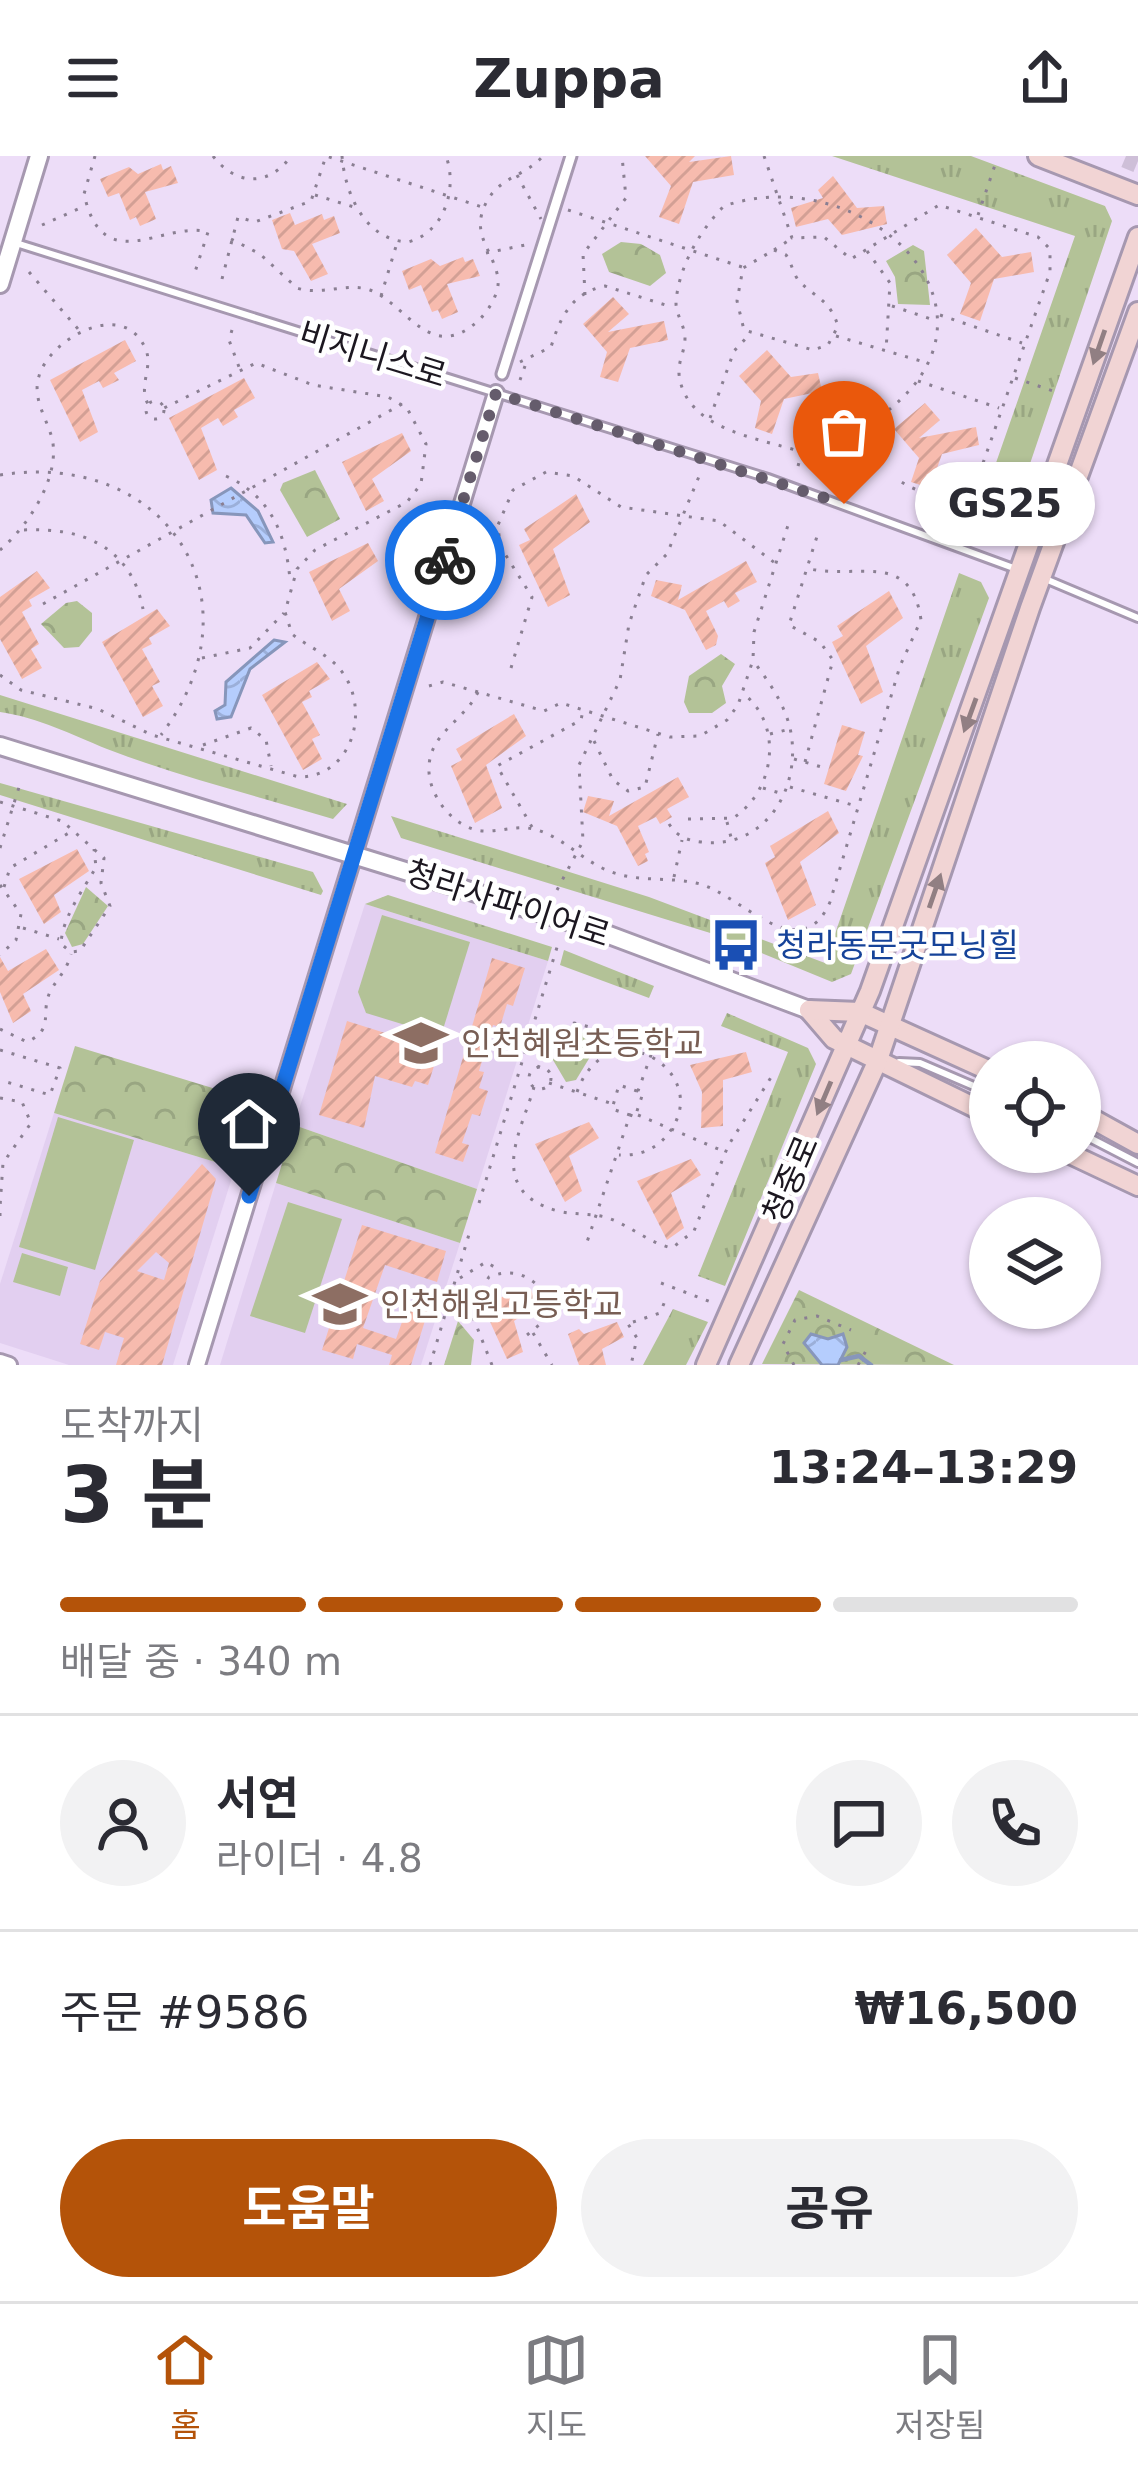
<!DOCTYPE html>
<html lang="ko">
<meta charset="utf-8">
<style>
:root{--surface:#fff;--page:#f2f2f3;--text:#2b2b33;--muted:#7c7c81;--line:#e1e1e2;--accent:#b45309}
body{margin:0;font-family:"DejaVu Sans","Noto Sans KR",sans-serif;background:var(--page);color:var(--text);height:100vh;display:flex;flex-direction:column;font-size:45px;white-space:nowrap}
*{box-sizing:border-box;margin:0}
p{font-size:39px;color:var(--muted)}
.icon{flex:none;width:66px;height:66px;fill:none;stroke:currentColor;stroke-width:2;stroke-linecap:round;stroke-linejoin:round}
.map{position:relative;height:1209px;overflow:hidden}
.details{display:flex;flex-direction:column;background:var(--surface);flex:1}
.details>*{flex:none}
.fabs{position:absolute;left:969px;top:885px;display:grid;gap:24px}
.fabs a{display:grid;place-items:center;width:132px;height:132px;border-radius:50%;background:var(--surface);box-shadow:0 3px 9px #0004;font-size:60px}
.pin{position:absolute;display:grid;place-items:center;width:102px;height:102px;color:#fff;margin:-123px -51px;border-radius:50% 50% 50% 0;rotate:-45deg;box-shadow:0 0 12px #0007}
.pin .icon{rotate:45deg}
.courier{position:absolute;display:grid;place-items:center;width:120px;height:120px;margin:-60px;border:9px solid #1a73e8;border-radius:50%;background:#fff;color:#222;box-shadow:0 3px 15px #0007}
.bubble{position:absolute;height:84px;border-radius:42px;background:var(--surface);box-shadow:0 3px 9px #0004;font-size:39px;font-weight:700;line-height:84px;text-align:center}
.summary em{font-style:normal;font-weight:700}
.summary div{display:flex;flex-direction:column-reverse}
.summary{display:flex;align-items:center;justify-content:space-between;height:204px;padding:0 60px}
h1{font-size:78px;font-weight:700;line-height:90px}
.bar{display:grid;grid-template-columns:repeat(4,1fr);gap:18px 12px;align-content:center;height:144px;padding:0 60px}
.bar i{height:15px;border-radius:9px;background:var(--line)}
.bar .on{background:var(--accent)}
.bar p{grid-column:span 4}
.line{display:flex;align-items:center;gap:30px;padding:0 60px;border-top:3px solid var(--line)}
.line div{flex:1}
.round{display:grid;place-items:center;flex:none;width:126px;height:126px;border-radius:63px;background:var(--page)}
.primary-button{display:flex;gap:24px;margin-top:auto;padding:24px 60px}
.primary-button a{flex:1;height:138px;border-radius:72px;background:var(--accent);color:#fff;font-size:48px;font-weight:700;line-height:138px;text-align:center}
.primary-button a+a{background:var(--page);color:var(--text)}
header{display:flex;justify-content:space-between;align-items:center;height:156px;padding:0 60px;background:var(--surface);font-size:54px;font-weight:700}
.tabs{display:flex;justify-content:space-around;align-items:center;height:168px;border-top:3px solid var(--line);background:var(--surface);font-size:33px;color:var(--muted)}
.tabs a{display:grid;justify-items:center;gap:6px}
.tabs .on{color:var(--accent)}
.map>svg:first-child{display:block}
</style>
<header><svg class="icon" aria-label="menu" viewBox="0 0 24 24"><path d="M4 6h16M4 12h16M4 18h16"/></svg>Zuppa<svg class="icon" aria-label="share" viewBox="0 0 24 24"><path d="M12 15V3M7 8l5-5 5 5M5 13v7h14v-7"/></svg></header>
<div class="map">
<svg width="1138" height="1209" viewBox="0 0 1138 1209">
<defs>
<pattern id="grass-tufts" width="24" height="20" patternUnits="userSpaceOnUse" patternTransform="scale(3)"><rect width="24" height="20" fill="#b3c297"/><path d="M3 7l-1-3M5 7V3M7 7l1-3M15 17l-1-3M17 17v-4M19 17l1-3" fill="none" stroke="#99a682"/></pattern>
<pattern id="park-crowns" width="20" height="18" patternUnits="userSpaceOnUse" patternTransform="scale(3)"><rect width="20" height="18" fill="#b3c297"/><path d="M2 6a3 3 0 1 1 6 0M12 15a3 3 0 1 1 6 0" fill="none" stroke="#99a682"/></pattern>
<pattern id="water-waves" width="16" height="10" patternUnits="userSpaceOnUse" patternTransform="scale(3)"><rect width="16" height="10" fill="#b5cdfd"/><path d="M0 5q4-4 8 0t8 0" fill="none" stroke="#9bafd9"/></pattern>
<pattern id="building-hatch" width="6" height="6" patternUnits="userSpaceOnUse" patternTransform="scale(3)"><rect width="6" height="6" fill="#f7bbae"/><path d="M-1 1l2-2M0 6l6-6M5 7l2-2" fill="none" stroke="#d3a095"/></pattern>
</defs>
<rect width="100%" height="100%" fill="#edddf8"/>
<g fill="#e2cff0">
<polygon points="365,748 548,805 477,1033 294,969"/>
<polygon points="54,957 235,1012 173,1209 69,1209 0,1187 0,1128"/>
<polygon points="276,1027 460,1087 421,1209 220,1209"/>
</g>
<g fill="url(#grass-tufts)">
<polygon points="832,0 971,0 1105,50 1112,65 1010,367 990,376 974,370 1075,80"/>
<polygon points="959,417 981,426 989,442 851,818 832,826 720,780 401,682 391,660 649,741 825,807"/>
<path d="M0 539 347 648 333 663C258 640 180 621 107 593 70 578 40 562 0 556Z"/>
<polygon points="0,627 313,716 323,735 321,739 0,639"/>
<polygon points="388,739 552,791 548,805 365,748"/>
<polygon points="564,794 654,830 649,842 560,809"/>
<polygon points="727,857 808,892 816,908 725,1130 698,1120 788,896 721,870"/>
<polygon points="673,1153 708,1166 686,1209 643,1209"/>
</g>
<g fill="url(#park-crowns)">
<polygon points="621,86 641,88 660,99 666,117 650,130 609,116 602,98"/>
<polygon points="913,89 924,95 930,149 898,148 895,121 886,105"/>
<polygon points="315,314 340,363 307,381 280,334 283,327"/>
<polygon points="77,445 92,457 92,475 79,491 64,492 41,468 66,447"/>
<polygon points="721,498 735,508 722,530 726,547 712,557 689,557 684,546 689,520"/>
<polygon points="86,731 108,750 83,788 72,791 65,777"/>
<polygon points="580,875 593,884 593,896 576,924 566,926 553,904 561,884"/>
<polygon points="75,890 255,945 235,1012 54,957"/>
<polygon points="294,969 477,1033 460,1087 276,1027"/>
<polygon points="799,1134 954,1209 762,1208"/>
<polygon points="458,1165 474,1184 471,1209 444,1209"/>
</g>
<g fill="#b3c297">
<polygon points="382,759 470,786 441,880 366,857 358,836"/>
<polygon points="58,961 134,984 95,1114 19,1091"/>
<polygon points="288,1046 342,1063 305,1177 250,1160"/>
<polygon points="22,1097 68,1111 60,1140 13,1126"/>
</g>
<g fill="url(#water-waves)" stroke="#8796bb" stroke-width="3">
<polygon points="231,332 258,355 273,386 265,387 246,359 213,357 211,344"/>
<polygon points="274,484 285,486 250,513 231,561 217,563 215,555 225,549 226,526"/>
<polygon points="811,1178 828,1183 843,1178 847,1191 838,1209 822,1209 804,1187"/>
</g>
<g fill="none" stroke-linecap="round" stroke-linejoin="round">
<polyline stroke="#8796bb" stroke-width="4.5" points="841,1204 859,1200 871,1209"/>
</g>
<g fill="url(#building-hatch)" fill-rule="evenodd">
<polygon points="645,0 695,0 689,6 731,0 734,19 693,26 679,68 659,61 671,30"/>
<polygon points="161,8 163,14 171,10 178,27 145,36 156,63 140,70 136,61 130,64 119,37 108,41 100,23 129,11 138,18"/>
<polygon points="833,20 857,52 884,50 887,68 842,79 828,63 796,71 791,52 823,42 818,34"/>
<polygon points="290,57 295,69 322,58 324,64 334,60 340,77 312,88 328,118 311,125 294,95 282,93 272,64"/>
<polygon points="976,72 1002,101 1031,96 1034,116 994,123 980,165 960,158 971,127 947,99"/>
<polygon points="463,101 465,106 473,103 480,120 447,128 458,156 442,163 438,154 432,156 421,129 409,134 402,115 431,103 440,110"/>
<polygon points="613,141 629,158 608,176 664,165 668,184 630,192 618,226 600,221 607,196 583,168"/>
<polygon points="125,184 136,205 114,217 119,224 103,232 99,225 82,234 98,276 80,286 50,224"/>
<polygon points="767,194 791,221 818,217 822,235 784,243 772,278 755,272 761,245 739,220"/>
<polygon points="244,222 255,242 234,254 238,261 223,270 218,262 201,272 217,314 199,324 169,262"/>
<polygon points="925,247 940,264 919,282 976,271 979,289 942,298 930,332 911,326 919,302 894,273"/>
<polygon points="402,277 411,295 372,323 384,345 366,355 342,306"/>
<polygon points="576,338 590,366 553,393 570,439 548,451 519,389 530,384 524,373"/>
<polygon points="368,387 378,405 339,433 350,455 332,465 309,416"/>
<polygon points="746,405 757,426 735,437 740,445 728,452 724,445 706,455 718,480 716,489 706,494 685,454 651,440 656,424 682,429 678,444"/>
<polygon points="37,415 50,432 29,444 32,450 22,456 39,488 31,493 42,512 22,523 0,483 0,441"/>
<polygon points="889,435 903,462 866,490 883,536 861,548 832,486 843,480 837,470"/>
<polygon points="157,453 170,470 149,482 152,488 142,493 160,526 152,530 163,550 143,561 102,486"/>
<polygon points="317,506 330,523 309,535 312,541 302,546 320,579 312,583 322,603 303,614 262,539"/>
<polygon points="514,558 526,580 486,609 502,652 475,667 451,610 462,604 456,593"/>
<polygon points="842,569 865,576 858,599 863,600 846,635 824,628"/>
<polygon points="678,621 689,641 667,653 672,661 660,668 656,661 638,670 649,696 645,698 648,705 638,710 617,670 583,656 588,640 614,645 609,660"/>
<polygon points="828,655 839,677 800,706 816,749 788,764 765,707 775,701 770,690"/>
<polygon points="77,693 89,715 54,739 61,756 44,768 19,723"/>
<polygon points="46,793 59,814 23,838 31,855 13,867 0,836 0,801 8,815"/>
<polygon points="492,802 525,812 513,850 507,848 500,871 493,869 479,915 484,916 479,932 488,935 480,960 472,958 462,987 469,989 463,1006 435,997"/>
<polygon points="347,865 439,894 428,929 415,925 412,931 375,920 364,972 319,959"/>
<polygon points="746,896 752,916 723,924 723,970 701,972 702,936 690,909"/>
<polygon points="589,966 599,982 569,1000 582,1035 565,1046 535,988"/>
<polygon points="691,1003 701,1019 671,1037 684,1072 667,1084 637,1025"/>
<path d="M202 1008 216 1023 162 1209H116L124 1182 105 1176 99 1194 80 1188 100 1125ZM156 1096 169 1107 164 1124 137 1115Z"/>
<polygon points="362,1069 446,1095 437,1126 385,1109 363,1172 396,1183 409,1146 429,1152 411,1209 389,1209 392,1199 357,1188 353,1203 322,1194"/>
<polygon points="531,1134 537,1149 514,1165 523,1196 507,1203 481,1146"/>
<polygon points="617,1166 624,1181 602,1193 606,1209 579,1209 568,1178 579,1173 584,1178"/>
</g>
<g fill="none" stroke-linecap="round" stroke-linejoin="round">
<polyline stroke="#cebfd8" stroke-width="24" stroke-dasharray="24 12" stroke-linecap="butt" points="1126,0 1138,5"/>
<g stroke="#a698b0" stroke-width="12">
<g id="service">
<polyline points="16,87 768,322 1019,414"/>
<polyline points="1043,422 1138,462"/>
<polyline points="899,906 920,907 990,937"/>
<polyline points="1080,977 1138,1007"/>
</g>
</g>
<g stroke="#a698b0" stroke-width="15">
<polyline id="pedestrian" points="502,218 571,0"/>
</g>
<g stroke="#a698b0" stroke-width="20">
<g id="minor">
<polyline points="0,1206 9,1209"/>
<polyline points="197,1209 496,237"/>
</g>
</g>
<g stroke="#a698b0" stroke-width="22">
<g id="tertiary">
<polyline points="0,128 39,0"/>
<polyline points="0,590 593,773 809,854"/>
</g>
</g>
<g stroke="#a698b0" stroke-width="24">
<g id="secondary">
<polyline points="1038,0 1138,39"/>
<polyline points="809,854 834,883 990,959"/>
<polyline points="809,854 860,856 990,915"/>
<polyline points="1080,956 1138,988"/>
<polyline points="1066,996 1138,1030"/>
<polyline points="706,1209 870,835 1138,81"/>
<polyline points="739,1209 878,904 1030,452 1138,156"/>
</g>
</g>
<g stroke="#8a7f92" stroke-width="3" stroke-dasharray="3 9" stroke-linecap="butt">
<path d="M95 0 84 38C103 124 164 64 208 76L194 119"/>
<path d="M213 0C236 30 269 31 291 0"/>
<path d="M342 0C345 38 365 84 408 86 444 77 458 33 446 0"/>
<path d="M764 0 792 82 824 81 851 103 939 49 1038 81 1050 93V116L982 310C958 344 929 345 897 323"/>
<polyline points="517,19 541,63"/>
<polyline points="315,39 357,52"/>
<polyline points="568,54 742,111"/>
<polyline points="978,59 996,6"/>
<polyline points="42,69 85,50"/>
<path d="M231 83 260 98 297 132C322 140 347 126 370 134 407 148 431 210 480 163 489 154 500 136 498 122 493 93 469 78 487 45 501 20 526 20 543 0"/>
<path d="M774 94 786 99C792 107 793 119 800 126 816 142 830 144 838 170L828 189 813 194 744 174 737 145 743 112Z"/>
<polyline points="774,94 791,83"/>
<polyline points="867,95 890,127 886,195"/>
<polyline points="486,97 530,88"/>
<polyline points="29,116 78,173"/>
<polyline points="222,123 238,61 255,66 311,45 326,0 482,51"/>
<polyline points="585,139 583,98 626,42 622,0"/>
<polyline points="381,140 397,87"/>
<polyline points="892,150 934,164"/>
<polyline points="940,159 1022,187"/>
<polyline points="232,174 229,184 239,211"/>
<polyline points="836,180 924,206"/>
<path d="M520 206 551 191C560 162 571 137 605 130L672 151"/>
<polyline points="1015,222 1059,237"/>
<polyline points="520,224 525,210"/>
<polyline points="918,225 999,252"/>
<circle cx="155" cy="254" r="9"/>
<polyline points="710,262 734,195 748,180"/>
<path d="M798 310 802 296C759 282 685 274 679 218 678 205 685 195 685 182 685 170 676 159 676 147 678 112 700 74 724 50 871 0 1040 170 859 274"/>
<path d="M0 319C166 293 264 443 161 579"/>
<path d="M226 320C270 340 286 377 290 424"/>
<path d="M24 374C83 371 131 391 143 453"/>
<path d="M0 394C28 370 61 321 52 282 46 261 32 242 39 220 50 182 125 141 146 194 153 212 138 230 148 248"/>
<polyline points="43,448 402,248"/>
<polyline points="202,502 250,492 284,457"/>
<polyline points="511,512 532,441 500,390 498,369 513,334 546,316 573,320 621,351 719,365 775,407"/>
<path d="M0 519 21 534 98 553 152 579 299 621C354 621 372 550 339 512 327 498 307 490 292 478L285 456 297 413 315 394 407 346 421 328 426 288 407 252 388 241 313 229 256 207 164 252"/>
<polyline points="429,530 443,526 544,555 561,547 670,581 700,580 727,564 738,549 753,504 754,476 790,363"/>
<path d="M478 536C464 565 431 576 429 610 427 639 454 673 483 675 502 676 518 668 537 674 564 682 583 705 609 715 638 727 670 720 700 728 742 740 801 813 830 746L900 510 921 464C911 392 854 425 806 412"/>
<polyline points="770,578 790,573"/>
<polyline points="594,585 613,624 628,635 645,631 658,578"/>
<polyline points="203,589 251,572 266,584 271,610"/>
<polyline points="794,603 825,612"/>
<polyline points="805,606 833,504 820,486 789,469 819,374"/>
<polyline points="790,631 856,650"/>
<polyline points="763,632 783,638"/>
<path d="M0 646 62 665 104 702 101 727 110 750 80 795 71 796 61 788C62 761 84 733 96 711L94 693"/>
<path d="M688 663 733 662C774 636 784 571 745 539"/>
<polyline points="727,666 732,685"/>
<path d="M669 668C678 681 686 684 701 686 766 694 803 631 790 572 784 547 769 526 754 506"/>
<polyline points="532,671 497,610 581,564 583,554"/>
<polyline points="0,692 20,628"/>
<polyline points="674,721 682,684"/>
<polyline points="0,729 21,758 16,784 0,799"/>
<polyline points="4,731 10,712 72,675"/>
<polyline points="557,734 583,685 579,609 620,524 629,468 646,419 667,398 700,318"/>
<polyline points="23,772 59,783"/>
<path d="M0 873 27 886C56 873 39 856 51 834 59 820 67 814 71 798"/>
<polyline points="0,894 60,912 50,939 0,924"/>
<circle cx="540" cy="922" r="11"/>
<polyline points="538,912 553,878 574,867 655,888 638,935 643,937 635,961 630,959 587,1086"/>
<polyline points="549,927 613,948"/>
<path d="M534 931C522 974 484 1035 558 1055 574 1059 589 1057 605 1061 628 1068 649 1087 672 1092L694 1075 728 990 775 915"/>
<path d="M577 936C608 849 717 917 668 978 656 994 638 1000 619 999"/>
<polyline points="0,942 22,946 31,967 3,1007 0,1051"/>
<polyline points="630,959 612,953 619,929 637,935"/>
<polyline points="638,959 723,995"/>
<polyline points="479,1047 558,788"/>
<polyline points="0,1057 0,1067"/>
<polyline points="460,1122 486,1106 501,1115"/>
<polyline points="661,1127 711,1146"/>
<polyline points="633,1166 660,1157 665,1145"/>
<polyline points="533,1177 552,1209"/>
<polyline points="527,1179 556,1155"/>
<polyline points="430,1209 470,1075"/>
<path d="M492 1209 469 1151 489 1121C522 1108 540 1128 558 1154L588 1145 619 1154 637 1182 631 1209"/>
<polyline points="794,1209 783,1188 795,1164 817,1160 851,1174"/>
<polyline points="858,1209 867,1193"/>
</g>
<use href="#service" stroke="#fff" stroke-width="6"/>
<use href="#pedestrian" stroke="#fff" stroke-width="9"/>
<use href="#minor" stroke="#fff" stroke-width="14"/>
<use href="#tertiary" stroke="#fff" stroke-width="16"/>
<use href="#secondary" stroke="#f1d4d4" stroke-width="18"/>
</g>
<defs><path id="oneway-solid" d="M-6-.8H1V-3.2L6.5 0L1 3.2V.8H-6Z" transform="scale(3)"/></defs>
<g fill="#917f83">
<use href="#oneway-solid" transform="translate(1099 191) rotate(109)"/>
<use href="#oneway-solid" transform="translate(970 559) rotate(110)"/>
<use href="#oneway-solid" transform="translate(935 735) rotate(-71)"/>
<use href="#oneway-solid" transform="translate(824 942) rotate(113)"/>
</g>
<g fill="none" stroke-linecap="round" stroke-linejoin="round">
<polyline stroke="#655c6c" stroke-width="12" stroke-dasharray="0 21.6" points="445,404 496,237 844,348"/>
<polyline stroke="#1a73e8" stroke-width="15" points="249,1040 445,404"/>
</g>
<defs>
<g id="bus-bare" transform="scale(4.14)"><path d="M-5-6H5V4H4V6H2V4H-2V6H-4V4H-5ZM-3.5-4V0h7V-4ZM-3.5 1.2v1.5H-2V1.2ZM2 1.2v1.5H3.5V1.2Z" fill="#1a4fb4" stroke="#fff" stroke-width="2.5" paint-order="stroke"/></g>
<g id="school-bare" transform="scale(4.14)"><path d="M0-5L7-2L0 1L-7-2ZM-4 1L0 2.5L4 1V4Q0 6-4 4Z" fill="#8d6e63" stroke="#fff" stroke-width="2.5" paint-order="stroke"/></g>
</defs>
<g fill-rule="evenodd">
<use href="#bus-bare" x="736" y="789"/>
<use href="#school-bare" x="421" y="887"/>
<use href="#school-bare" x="340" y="1148"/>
</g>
<g text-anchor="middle" stroke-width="9" stroke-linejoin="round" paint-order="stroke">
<g font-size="33" fill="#1c1720" stroke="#fff">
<text transform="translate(373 198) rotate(17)" y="12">비지니스로</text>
<text transform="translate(508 747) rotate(18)" y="12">청라사파이어로</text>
<text transform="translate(790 1023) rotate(-67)" y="12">청중로</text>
</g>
<g font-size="33" fill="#164399" stroke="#fff" text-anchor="start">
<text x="776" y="801">청라동문굿모닝힐</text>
</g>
<g font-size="33" fill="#785e54" stroke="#fff" text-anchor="start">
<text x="461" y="899">인천혜원초등학교</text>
<text x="380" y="1160">인천해원고등학교</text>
</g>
</g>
</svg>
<div class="fabs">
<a><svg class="icon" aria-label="locate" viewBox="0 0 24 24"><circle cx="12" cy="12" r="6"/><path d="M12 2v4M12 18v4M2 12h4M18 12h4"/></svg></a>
<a><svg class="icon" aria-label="layers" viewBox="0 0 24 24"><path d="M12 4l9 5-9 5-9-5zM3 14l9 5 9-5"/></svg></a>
</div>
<div class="pin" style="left:844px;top:348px;background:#ea580c"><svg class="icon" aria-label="bag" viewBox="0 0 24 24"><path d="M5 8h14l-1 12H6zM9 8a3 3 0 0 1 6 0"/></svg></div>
<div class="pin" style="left:249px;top:1040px;background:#1f2937"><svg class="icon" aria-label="home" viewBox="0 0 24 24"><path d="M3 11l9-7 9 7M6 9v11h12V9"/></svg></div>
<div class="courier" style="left:445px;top:404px"><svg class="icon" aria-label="bike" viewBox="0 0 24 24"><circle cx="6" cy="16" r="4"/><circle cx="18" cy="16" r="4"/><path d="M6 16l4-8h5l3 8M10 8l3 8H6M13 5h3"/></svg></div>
<div class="bubble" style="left:915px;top:306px;width:180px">GS25</div>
</div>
<section class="details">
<div class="summary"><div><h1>3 분</h1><p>도착까지</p></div><em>13:24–13:29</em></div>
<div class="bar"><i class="on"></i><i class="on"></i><i class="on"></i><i></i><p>배달 중 · 340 m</p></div>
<div class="line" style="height:216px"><a class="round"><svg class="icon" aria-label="person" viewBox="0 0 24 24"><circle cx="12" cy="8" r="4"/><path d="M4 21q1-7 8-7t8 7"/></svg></a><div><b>서연</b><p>라이더 · 4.8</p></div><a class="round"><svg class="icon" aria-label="chat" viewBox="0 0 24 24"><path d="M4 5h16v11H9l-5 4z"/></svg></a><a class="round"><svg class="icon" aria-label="phone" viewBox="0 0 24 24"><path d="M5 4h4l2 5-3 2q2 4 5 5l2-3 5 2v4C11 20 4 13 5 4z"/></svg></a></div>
<div class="line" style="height:156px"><div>주문 #9586</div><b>₩16,500</b></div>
<div class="primary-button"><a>도움말</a><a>공유</a></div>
</section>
<nav class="tabs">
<a class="on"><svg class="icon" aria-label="home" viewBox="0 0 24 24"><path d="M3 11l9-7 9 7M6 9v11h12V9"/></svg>홈</a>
<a><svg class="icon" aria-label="map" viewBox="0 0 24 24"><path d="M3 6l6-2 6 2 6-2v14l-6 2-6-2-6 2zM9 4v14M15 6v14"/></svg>지도</a>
<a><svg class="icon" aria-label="saved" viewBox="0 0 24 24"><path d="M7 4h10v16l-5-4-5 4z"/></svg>저장됨</a>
</nav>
